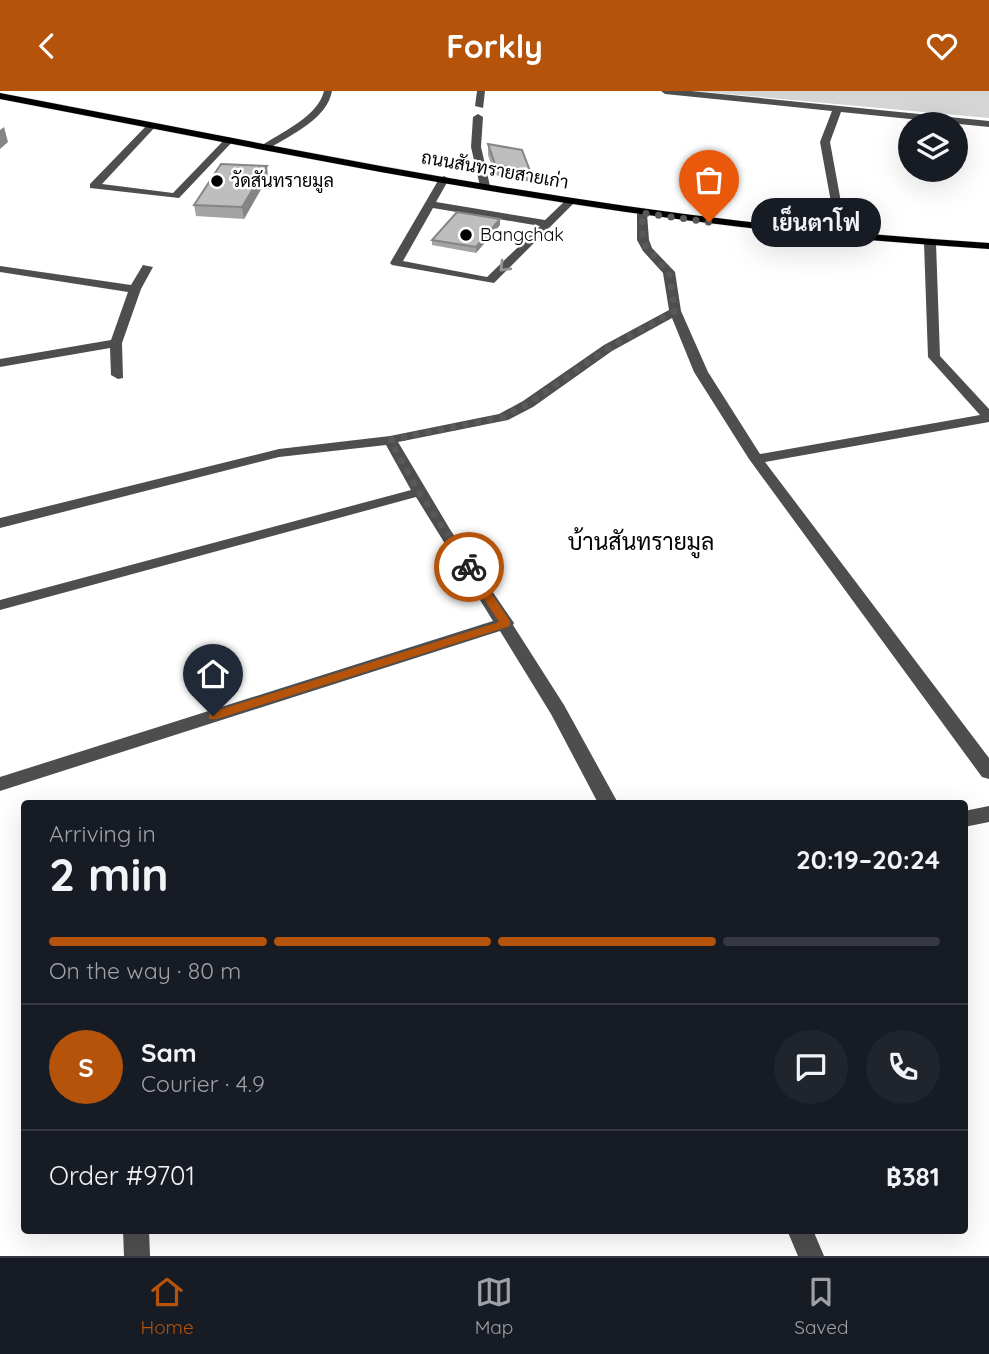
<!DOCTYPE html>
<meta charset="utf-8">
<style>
:root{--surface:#171b24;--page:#20242c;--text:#f1f3f6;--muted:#9ea1a6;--line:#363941;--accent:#b45309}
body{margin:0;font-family:Quicksand,Sarabun,sans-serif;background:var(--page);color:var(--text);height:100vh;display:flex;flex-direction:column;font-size:26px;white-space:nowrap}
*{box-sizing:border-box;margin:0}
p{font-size:23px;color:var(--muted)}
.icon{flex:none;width:38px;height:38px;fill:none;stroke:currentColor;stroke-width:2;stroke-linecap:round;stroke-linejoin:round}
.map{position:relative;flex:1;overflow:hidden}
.details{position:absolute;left:21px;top:709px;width:947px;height:434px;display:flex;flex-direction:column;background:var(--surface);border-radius:7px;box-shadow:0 7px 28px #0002}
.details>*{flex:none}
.buttons{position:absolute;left:898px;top:21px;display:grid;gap:14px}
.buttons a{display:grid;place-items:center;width:70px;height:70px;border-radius:50%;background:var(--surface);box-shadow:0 7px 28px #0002;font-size:35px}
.pin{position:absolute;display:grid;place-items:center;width:60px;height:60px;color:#fff;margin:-72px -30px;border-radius:50% 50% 50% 0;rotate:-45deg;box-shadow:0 0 7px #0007}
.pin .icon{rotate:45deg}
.courier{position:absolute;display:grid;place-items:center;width:70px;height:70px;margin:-35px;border:5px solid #b45309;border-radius:50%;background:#fff;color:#222;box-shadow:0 2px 9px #0007}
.bubble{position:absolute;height:49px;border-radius:24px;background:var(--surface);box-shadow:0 7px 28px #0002;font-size:23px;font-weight:700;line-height:49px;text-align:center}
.headline em{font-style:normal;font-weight:700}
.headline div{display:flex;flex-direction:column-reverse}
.headline{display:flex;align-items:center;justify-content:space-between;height:119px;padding:0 28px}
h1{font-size:46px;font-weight:700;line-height:52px}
.bar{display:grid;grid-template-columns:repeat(4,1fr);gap:10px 7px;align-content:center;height:84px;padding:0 28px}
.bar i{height:9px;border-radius:5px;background:var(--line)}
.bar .selected{background:var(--accent)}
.bar p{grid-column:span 4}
.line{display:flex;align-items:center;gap:18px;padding:0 28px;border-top:2px solid var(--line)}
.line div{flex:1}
.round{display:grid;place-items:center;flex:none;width:74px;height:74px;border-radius:37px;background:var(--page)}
header{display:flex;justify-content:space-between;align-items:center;height:91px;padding:0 28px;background:var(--accent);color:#fff;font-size:32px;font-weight:700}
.menu{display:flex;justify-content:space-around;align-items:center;height:98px;border-top:2px solid var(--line);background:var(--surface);font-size:19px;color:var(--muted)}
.menu a{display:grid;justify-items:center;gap:4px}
.menu .selected{color:var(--accent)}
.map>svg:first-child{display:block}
</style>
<header><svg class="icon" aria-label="back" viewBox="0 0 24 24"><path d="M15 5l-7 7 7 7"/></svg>Forkly<svg class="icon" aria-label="heart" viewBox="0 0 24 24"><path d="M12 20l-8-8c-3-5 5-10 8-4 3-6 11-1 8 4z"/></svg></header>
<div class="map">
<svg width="989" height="1165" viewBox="0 0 989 1165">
<rect width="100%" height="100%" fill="#fff"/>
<polygon fill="#d5d5d5" points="695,0 989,0 989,27"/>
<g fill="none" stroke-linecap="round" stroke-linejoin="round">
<g stroke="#dbdbdb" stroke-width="1">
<path id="major" d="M0 2C246 49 492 101 741 130 824 140 906 146 989 152V158C906 152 824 146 741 136 492 107 246 55 0 8Z"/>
</g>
<g fill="#4e4e4e" fill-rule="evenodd">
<path d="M324 0H332C327 28 292 43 270 57H264V53C284 40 318 25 324 0Z"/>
<polygon points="477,0 485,0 483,17 475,15"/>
<polygon points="661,0 691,0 989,30 989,36 841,21 830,51 847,144 842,147 837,144 820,51 832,20 665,3"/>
<polygon points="478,23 483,26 481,56 490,95 485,98 480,95 471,56 473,26"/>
<polygon points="149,32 157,34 102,93 173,102 227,46 235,48 179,107 90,97 90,93"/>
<path d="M444 85 449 88 436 111 545 129 566 109 575 111 494 192 392 174 390 172 439 88ZM433 117 540 135 487 186 403 170Z"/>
<polygon points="642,120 647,123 649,149 652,157 675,181 681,220 708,281 760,363 980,324 928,266 924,152 930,149 936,152 940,265 989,318 989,331 765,371 989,667 989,688 982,686 749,368 694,281 672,227 612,260 533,316 508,329 398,351 451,440 514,532 513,534 564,614 618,712 598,712 551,623 500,540 0,700 0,686 493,530 416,406 0,519 0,509 411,399 386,354 279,366 0,437 0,427 279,358 390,345 499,323 523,310 604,254 669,219 663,182 643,160 637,149 637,123"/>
<polygon points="143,174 153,176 141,198 122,252 123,287 118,288 111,284 110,257 0,276 0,268 111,249 128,201 0,181 0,175 131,194"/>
<polygon points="989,715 989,731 964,736 964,720"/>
<polygon points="123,1139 149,1139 150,1165 124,1165"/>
<polygon points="787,1139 813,1139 824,1165 798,1165"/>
</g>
<use href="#major" fill="#000" fill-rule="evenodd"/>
</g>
<g fill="#a3a3a3">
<polygon points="488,53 530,80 530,91 495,84 488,64"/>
<polygon points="268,86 244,128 196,125 194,114"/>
<polygon points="500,128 500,134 476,162 432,154 432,149"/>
</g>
<g fill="#858585">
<polygon points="4,36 8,51 0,58 0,39"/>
<polygon points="267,75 268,86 244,128 242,116"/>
<polygon points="500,128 500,134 476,162 476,156"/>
</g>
<g fill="#bebebe" stroke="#858585" stroke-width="2">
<polygon points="488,53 522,59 530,80 495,73"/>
<polygon points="221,73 267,75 242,116 194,114"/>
<polygon points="457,121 500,128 476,156 432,149"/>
</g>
<defs><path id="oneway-chevron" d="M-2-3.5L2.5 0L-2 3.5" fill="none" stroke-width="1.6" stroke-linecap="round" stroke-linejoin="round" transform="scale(1.75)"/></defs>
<use stroke="#959595" href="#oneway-chevron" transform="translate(504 176) rotate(135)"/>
<polygon fill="#b45309" points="465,474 472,474 510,530 510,535 217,628 209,628 209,622 499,531 463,476"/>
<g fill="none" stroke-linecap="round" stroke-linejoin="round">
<polyline stroke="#595959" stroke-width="7" stroke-dasharray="0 12.6" points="469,476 419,401 390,349 503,326 528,313 608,257 675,220 669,181 647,158 643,149 642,122 709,131"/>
</g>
<g fill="#000" stroke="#fff" stroke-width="2.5">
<circle cx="217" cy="90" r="7"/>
<circle cx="466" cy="144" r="7"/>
</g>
<g text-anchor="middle" stroke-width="5" stroke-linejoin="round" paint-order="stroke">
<g font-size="18" fill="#000" stroke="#fff">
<text transform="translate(495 79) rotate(10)" y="6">ถนนสันทรายสายเก่า</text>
</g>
<g font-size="18" fill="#000" stroke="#fff" text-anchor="start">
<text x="231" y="96">วัดสันทรายมูล</text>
<text x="480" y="150">Bangchak</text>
</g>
<g font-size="23" fill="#000" stroke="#fff">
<text x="641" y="459">บ้านสันทรายมูล</text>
</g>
</g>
</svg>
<div class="buttons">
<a><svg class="icon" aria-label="layers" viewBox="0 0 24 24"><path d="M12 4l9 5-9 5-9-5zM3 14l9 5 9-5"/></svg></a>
</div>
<div class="pin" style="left:709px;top:131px;background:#ea580c"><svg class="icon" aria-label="bag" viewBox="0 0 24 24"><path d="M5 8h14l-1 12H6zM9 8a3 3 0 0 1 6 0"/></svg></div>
<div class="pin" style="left:213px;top:625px;background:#1f2937"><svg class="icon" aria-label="home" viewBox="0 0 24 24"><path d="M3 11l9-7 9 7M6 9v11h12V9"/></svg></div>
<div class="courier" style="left:469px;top:476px"><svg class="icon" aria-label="bike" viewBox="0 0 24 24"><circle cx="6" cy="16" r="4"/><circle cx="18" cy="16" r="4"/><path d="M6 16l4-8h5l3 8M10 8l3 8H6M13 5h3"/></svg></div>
<div class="bubble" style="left:751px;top:107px;width:130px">เย็นตาโฟ</div>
<section class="details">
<div class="headline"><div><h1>2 min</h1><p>Arriving in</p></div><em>20:19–20:24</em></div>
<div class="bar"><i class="selected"></i><i class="selected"></i><i class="selected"></i><i></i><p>On the way · 80 m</p></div>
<div class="line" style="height:126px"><b class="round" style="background:var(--accent);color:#fff">S</b><div><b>Sam</b><p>Courier · 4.9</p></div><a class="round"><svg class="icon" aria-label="chat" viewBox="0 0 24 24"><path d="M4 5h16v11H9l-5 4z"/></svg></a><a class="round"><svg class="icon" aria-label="phone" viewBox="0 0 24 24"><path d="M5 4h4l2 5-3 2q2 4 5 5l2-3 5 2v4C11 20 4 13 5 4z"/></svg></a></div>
<div class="line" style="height:91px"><div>Order #9701</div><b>฿381</b></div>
</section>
</div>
<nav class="menu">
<a class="selected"><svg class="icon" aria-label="home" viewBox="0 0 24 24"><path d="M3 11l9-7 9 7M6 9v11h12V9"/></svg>Home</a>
<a><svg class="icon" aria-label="map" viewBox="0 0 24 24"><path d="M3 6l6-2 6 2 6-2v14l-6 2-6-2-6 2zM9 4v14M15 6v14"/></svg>Map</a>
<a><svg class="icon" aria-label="saved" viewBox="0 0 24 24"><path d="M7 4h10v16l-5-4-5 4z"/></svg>Saved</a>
</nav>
